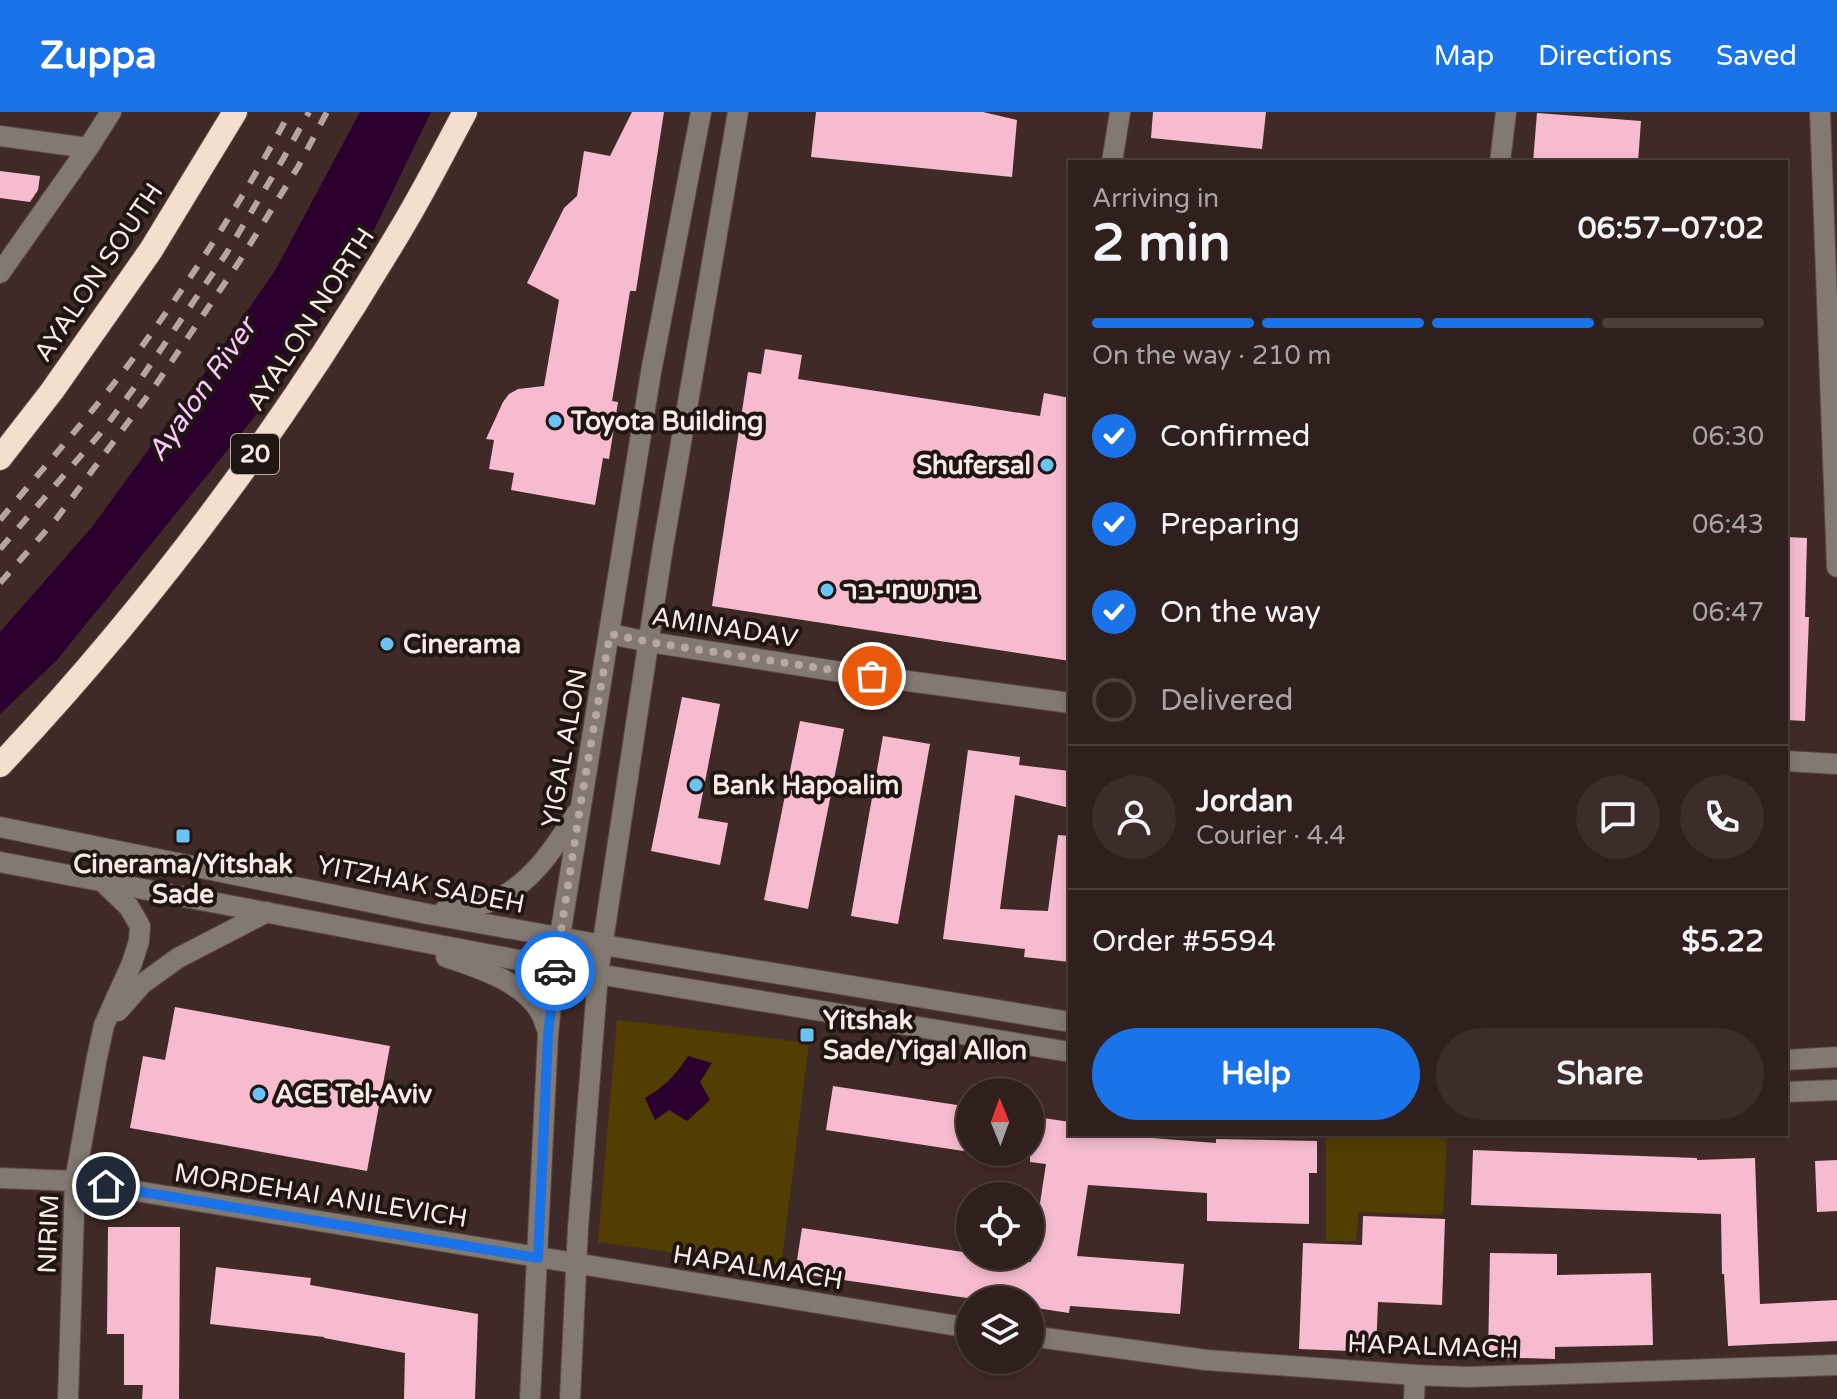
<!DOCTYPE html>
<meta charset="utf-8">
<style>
:root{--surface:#30201d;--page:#3c2d2a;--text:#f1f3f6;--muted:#a8a3a4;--line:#4b3e3b;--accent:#1a73e8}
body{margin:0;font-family:"Varela Round",Heebo,sans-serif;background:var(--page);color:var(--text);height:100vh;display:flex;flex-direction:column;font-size:30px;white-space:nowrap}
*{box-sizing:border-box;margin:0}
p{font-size:26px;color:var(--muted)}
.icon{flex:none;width:44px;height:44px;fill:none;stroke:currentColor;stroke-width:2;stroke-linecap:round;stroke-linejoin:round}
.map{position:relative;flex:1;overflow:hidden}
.sheet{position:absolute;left:1068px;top:48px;width:720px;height:976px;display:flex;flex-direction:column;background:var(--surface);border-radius:0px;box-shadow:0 4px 12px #0003,0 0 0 2px var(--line)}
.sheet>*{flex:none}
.needle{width:52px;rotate:359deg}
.controls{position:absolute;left:956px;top:966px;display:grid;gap:16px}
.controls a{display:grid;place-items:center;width:88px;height:88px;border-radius:50%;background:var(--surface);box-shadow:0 4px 12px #0003,0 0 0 2px var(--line);font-size:40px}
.pin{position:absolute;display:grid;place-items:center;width:68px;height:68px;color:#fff;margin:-34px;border:4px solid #fff;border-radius:50%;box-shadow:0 2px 8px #0007}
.courier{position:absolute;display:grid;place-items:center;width:80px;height:80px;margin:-40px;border:6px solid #1a73e8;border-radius:50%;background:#fff;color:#222;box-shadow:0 2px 10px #0007}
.summary em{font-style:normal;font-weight:700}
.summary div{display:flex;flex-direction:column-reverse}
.summary{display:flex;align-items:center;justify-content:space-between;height:136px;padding:0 24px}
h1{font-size:52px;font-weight:700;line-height:60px}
.bar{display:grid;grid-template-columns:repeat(4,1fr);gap:12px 8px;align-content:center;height:96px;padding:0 24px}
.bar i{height:10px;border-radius:6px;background:var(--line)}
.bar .current{background:var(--accent)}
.bar p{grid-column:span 4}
.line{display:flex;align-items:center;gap:20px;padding:0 24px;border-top:2px solid var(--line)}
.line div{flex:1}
.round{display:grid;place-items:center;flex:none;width:84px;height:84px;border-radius:42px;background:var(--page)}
ol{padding:0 24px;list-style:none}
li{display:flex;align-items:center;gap:24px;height:88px}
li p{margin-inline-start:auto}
li .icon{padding:8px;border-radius:50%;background:var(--accent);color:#fff;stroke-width:4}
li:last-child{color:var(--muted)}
li i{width:44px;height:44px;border:4px solid var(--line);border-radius:50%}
.action{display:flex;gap:16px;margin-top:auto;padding:16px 24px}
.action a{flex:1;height:92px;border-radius:48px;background:var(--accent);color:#fff;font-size:32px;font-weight:700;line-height:92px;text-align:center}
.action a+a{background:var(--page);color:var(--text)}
header{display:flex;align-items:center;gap:48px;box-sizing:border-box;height:112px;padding:0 40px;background:var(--accent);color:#fff}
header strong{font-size:38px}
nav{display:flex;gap:44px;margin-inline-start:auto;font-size:28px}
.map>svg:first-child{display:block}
</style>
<header>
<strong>Zuppa</strong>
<nav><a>Map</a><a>Directions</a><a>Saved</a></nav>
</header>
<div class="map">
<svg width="1837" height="1287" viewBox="0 0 1837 1287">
<rect width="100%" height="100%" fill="#402a27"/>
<g fill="#513e00">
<polygon points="617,908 809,931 781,1155 598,1130"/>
<polygon points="1326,1022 1447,1022 1443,1103 1359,1100 1356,1129 1326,1129"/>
</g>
<g fill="#2b002e">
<polygon points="360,0 431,0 376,114 278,276 56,549 0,602 0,520 92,415 206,259 276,157"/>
<path d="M688 944 712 951 700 970 710 988 687 1009 669 998 655 1008 645 986C665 974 675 964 688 944Z"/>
</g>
<g fill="#f6bbcf">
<polygon points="632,0 664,0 636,179 630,179 620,241 612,289 618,290 609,347 603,346 595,393 511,378 514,361 489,357 494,328 486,327 503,290 509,282 518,277 544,274 559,188 527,171 564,96 577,84 584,39 610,44"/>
<polygon points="816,0 983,0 1017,8 1012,65 811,45"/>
<polygon points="1153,0 1266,0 1262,37 1151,26"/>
<polygon points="1537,1 1641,9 1638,50 1533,50"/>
<polygon points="0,59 40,64 38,78 30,90 0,86"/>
<polygon points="765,237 802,243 798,267 1040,304 1044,281 1070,286 1070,549 712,494 748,260 761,262"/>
<polygon points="1786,425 1807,426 1805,505 1809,505 1805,609 1786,608"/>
<polygon points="682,585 720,592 698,706 728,711 720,753 651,739"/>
<polygon points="800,609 844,617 808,797 764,788"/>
<polygon points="883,624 930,632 898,812 851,804"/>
<polygon points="968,638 1020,645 1019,653 1070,659 1070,696 1015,683 1000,797 1048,799 1058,723 1070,724 1070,850 1024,845 1025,837 943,827"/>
<polygon points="175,895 390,934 367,1059 130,1016 143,944 165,948"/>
<polygon points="833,974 970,995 970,1040 826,1018"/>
<polygon points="1030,1004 1070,1010 1070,1022 1100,1022 1216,1031 1216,1027 1317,1029 1317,1061 1309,1061 1309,1112 1207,1109 1207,1081 1088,1073 1077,1144 1184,1152 1180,1202 1070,1194 1069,1201 1030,1195 1030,1188 981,1188 795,1161 802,1116 970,1141 970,1144 990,1144 1031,1150 1046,1052 1030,1050"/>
<polygon points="1473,1038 1697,1046 1697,1048 1755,1046 1760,1192 1837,1188 1837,1229 1728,1234 1724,1162 1722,1162 1721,1102 1471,1093"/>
<polygon points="1837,1048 1837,1099 1817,1100 1815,1049"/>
<polygon points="1363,1104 1445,1107 1442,1193 1378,1190 1376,1240 1299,1237 1303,1131 1362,1133"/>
<polygon points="108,1115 180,1115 179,1287 142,1287 143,1273 124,1273 124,1222 107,1222"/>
<polygon points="1490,1141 1557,1142 1557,1163 1651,1161 1653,1233 1555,1235 1555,1247 1488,1245"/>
<polygon points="216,1155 311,1166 310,1173 478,1202 475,1287 404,1287 405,1241 324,1226 324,1225 210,1212"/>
</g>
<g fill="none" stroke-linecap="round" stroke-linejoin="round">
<g stroke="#5d4946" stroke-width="22">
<g id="minor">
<polyline points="1820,0 1837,455"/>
<polyline points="0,24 88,36"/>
<polyline points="1112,50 1120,0"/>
<polyline points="1500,50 1506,0"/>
<polyline points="0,161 88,36 111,0"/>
<polyline points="610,522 649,530 841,560 1070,591"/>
<polyline points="1786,649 1837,652"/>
<polyline points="0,715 428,802 603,833 1070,910"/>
<polyline points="0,750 555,855 1070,940"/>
<path d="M444 799C458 797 473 795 487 791 528 777 554 737 576 702"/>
<path d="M446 845C482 857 537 874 546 915"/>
<polyline points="118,899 142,872 178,846 267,800"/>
<polyline points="1786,948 1837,945"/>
<polyline points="1786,980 1837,978"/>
<polyline points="0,1066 75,1069 970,1216"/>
<polyline points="1030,1224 1206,1248 1415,1263 1467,1265 1837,1253"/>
<polyline points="68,1287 75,1069 96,950 104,913 132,851 139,829 140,814 129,795 104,771"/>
<polyline points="530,1287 548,923 555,855 651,260 701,0"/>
<polyline points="570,1287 578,1116 598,862 662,441 738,0"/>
<polyline points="1414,1287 1415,1263"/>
</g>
</g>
<g stroke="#5d4946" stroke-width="26">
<g id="highway">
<polyline points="0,346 52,279 151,138 235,0"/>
<path d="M0 653C154 490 287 309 401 117 424 79 444 39 465 0"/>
</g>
</g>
<use href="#minor" stroke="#827973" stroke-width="20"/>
<use href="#highway" stroke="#f4dece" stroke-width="24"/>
<g stroke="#b5a4a1" stroke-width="6" stroke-dasharray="14 14" stroke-linecap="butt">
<path d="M0 408C43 356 88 306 129 252 188 172 243 88 290 0"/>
<polyline points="0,437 104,317 142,265 226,142 283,47 309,0"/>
<polyline points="0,471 57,406 155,274 239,150 298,55 327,0"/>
</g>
</g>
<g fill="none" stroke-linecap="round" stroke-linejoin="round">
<polyline stroke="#b8a7a4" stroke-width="8" stroke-dasharray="0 14.4" points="555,859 580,695 610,522 649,530 872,564"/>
<polyline stroke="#1a73e8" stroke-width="10" points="106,1074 538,1146 548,923 555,859"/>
</g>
<g fill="#6ac3f1" stroke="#1f1614" stroke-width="3">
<circle cx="555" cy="309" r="8"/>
<circle cx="1047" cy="353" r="8"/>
<circle cx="827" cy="478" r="8"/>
<circle cx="387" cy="532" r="8"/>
<circle cx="696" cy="673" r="8"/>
<rect x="175" y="716" width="16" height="16" rx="4"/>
<rect x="799" y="915" width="16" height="16" rx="4"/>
<circle cx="259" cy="982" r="8"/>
</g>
<g text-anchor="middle" stroke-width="8" stroke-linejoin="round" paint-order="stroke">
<rect fill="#1f1614" stroke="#b7aaa8" stroke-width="2" x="231" y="322" width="48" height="40" rx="6"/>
<g font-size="24" font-weight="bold" fill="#f8eae7">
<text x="255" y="350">20</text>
</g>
<g font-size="26" fill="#f8eae7" stroke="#1f1614">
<text transform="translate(98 160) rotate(-56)" y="9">AYALON SOUTH</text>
<text transform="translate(310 207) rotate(-57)" y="9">AYALON NORTH</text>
<text transform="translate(725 515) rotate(9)" y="9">AMINADAV</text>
<text transform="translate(564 636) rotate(-80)" y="9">YIGAL ALON</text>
<text transform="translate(421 772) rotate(11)" y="9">YITZHAK SADEH</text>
<text transform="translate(321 1083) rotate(9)" y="9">MORDEHAI ANILEVICH</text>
<text transform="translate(48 1122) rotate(-88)" y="9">NIRIM</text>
<text transform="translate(758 1155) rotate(9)" y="9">HAPALMACH</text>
<text transform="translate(1433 1234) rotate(2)" y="9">HAPALMACH</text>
</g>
<g font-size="26" font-weight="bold" fill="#f8eae7" stroke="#1f1614" text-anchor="start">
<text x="571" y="318">Toyota Building</text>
<text x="1031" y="362" text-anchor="end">Shufersal</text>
<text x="843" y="487">בית שמי-בר</text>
<text x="403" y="541">Cinerama</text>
<text x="712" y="682">Bank Hapoalim</text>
<text x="183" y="761" text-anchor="middle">Cinerama/Yitshak<tspan x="183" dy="30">Sade</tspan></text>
<text x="823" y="917">Yitshak<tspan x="823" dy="30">Sade/Yigal Allon</tspan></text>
<text x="275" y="991">ACE Tel-Aviv</text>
</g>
<g font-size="28" font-style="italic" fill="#fcc8fd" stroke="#1f1614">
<text transform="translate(201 277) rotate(-55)" y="10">Ayalon River</text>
</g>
</g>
</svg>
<div class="controls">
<a><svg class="needle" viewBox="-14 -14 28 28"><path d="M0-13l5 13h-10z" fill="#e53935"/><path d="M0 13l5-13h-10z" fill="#a8a3a4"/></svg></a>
<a><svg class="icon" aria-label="locate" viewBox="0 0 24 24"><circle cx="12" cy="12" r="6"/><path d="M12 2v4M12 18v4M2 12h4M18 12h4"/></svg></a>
<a><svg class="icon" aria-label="layers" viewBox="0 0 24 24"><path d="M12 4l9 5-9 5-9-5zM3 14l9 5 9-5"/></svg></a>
</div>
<div class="pin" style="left:872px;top:564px;background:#ea580c"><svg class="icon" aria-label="bag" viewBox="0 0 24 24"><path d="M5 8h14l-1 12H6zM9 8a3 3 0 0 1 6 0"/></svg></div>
<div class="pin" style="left:106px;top:1074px;background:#1f2937"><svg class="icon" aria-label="home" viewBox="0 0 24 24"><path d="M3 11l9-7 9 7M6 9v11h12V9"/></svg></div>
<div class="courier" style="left:555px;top:859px"><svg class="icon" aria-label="car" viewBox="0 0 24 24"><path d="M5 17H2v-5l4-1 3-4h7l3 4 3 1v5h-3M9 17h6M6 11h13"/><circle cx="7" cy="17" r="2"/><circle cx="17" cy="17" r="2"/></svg></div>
<section class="sheet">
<div class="summary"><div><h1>2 min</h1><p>Arriving in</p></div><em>06:57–07:02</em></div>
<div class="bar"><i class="current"></i><i class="current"></i><i class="current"></i><i></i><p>On the way · 210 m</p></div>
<ol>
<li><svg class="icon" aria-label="check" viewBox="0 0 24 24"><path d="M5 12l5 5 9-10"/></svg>Confirmed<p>06:30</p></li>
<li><svg class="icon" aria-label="check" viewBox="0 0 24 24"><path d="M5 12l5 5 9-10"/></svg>Preparing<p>06:43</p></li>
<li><svg class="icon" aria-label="check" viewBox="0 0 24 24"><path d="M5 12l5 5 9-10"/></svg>On the way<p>06:47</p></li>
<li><i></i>Delivered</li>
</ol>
<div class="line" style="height:144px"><a class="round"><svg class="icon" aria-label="person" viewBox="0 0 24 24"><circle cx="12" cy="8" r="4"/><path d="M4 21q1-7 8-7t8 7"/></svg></a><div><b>Jordan</b><p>Courier · 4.4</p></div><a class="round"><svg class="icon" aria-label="chat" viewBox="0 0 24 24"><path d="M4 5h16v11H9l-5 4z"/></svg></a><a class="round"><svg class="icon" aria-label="phone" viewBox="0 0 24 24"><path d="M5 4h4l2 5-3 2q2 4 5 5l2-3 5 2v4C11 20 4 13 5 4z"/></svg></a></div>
<div class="line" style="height:104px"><div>Order #5594</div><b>$5.22</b></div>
<div class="action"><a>Help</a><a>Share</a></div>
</section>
</div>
